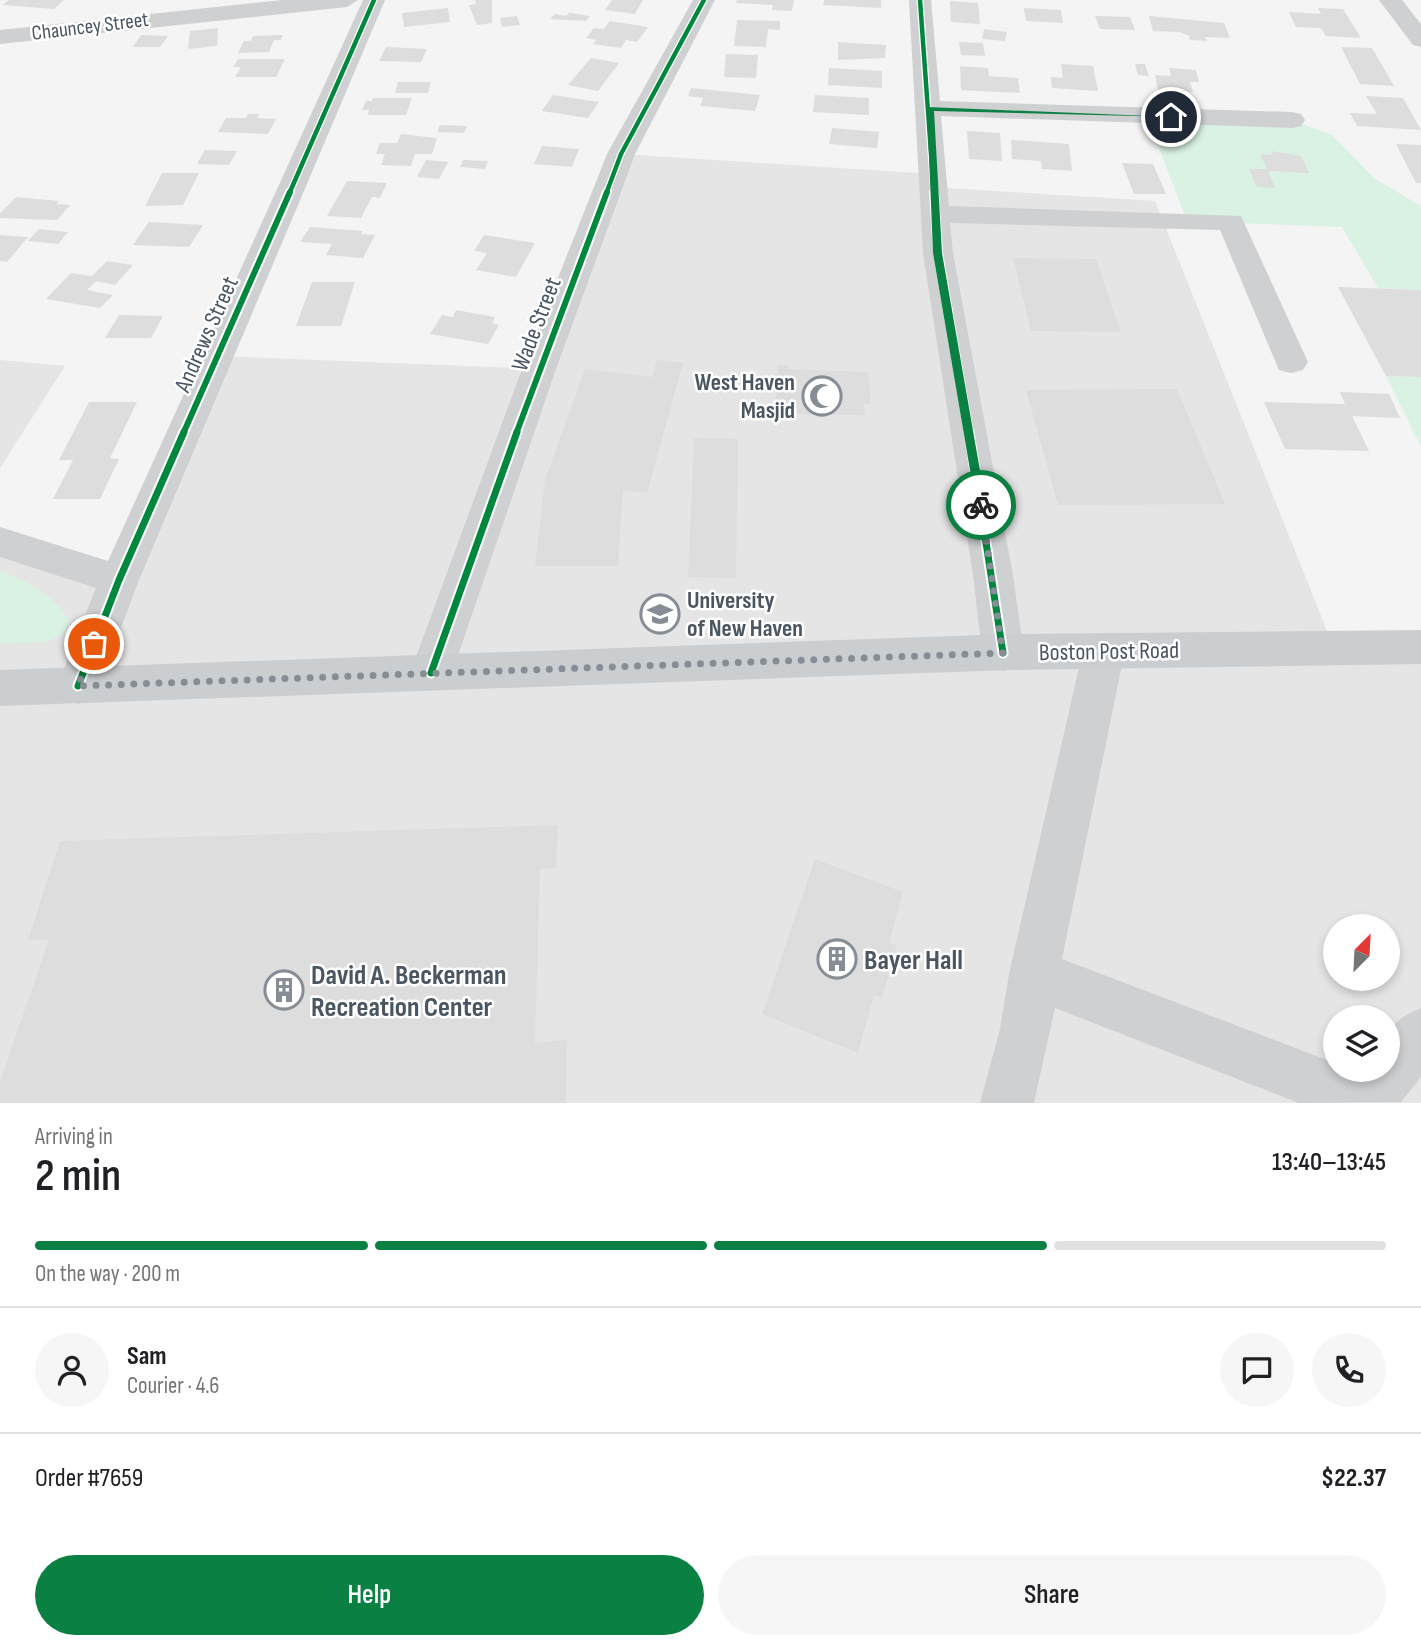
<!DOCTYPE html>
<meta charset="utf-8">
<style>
:root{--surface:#fff;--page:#f6f6f6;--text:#202124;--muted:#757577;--line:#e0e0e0;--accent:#0b8043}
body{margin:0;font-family:"Sofia Sans Condensed",sans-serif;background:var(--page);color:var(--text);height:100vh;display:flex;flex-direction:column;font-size:26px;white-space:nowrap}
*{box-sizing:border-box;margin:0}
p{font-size:23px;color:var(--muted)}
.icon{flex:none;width:38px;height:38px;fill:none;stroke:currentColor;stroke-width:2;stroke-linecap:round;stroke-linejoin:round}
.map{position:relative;height:1103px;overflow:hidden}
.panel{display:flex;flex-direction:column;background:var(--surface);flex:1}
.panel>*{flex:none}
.needle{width:46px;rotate:24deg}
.controls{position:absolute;left:1323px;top:914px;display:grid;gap:14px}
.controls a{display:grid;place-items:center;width:77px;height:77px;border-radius:50%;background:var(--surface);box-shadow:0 4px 10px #0003;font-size:35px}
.pin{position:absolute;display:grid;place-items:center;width:60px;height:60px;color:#fff;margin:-30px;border:4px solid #fff;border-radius:50%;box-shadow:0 2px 7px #0007}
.courier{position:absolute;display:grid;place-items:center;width:70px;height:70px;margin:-35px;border:5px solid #0b8043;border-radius:50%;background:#fff;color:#222;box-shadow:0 2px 9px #0007}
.overview em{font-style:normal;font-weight:600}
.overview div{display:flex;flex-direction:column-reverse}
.overview{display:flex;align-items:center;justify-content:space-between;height:119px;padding:0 35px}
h1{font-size:46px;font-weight:600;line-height:52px}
.bar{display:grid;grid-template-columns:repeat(4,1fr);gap:10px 7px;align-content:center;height:84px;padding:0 35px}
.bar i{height:9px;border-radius:5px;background:var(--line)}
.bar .on{background:var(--accent)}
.bar p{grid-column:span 4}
.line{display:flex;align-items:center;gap:18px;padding:0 35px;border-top:2px solid var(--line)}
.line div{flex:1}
.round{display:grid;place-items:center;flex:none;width:74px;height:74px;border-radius:37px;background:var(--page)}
.action{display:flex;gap:14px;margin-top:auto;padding:14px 35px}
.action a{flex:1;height:80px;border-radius:42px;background:var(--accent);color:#fff;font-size:28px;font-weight:600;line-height:80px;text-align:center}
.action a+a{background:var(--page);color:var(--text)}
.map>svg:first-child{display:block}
</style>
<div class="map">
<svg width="1421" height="1103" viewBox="0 0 1421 1103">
<rect width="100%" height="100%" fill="#f4f4f4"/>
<g fill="#e6e5e6" fill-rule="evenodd">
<path d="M621 154 932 174V187L1155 201 1334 648 1421 647V1103H0V542L119 580 218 356 539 369ZM1335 926H1388V978H1335ZM1335 1017H1388V1069H1335Z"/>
<polygon points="0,360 65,366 0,468"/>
</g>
<g fill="#d9f2e3">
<polygon points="1147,117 1292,120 1332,135 1374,178 1421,206 1421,290 1378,288 1342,227 1187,221"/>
<polygon points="1386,376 1421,377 1421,447"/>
<path d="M0 571C25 580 55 596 69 620L65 633 47 642 0 643Z"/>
</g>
<g fill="#ddddde">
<polygon points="9,0 64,0 54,9 3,5"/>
<polygon points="475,0 492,0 492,23 477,25 469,5 476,4"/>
<polygon points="612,0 643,0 635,14 605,10"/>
<polygon points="737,0 794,0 792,11 772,10 773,5 736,3"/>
<polygon points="824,0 881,0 881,8 823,5"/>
<polygon points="950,1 978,3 980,24 951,22"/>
<polygon points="448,8 450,22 404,27 402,13"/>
<polygon points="1024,8 1061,10 1063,23 1026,21"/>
<polygon points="1318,8 1343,9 1361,38 1326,36 1321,28 1296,27 1289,12 1321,14"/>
<polygon points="570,12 571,13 590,16 586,21 550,19 555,14 566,16"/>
<polygon points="517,16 520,25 502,27 500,18"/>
<polygon points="1095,16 1130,17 1135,30 1100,29"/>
<polygon points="1149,16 1224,23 1230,38 1205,37 1207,41 1190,40 1189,36 1180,32 1153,31"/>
<polygon points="737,20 780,21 780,30 768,29 766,47 734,46"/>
<polygon points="610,21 648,27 637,42 626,40 621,48 593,44 596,40 586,38 594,28 604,29"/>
<polygon points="218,28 217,46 188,49 190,31"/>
<polygon points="984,29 1007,32 1005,41 982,39"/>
<polygon points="141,35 168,36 160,47 133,47"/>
<polygon points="283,35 281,40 274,40 269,52 238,53 244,41 251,41 253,36"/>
<polygon points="838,42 886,45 885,58 838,60"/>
<polygon points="959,42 983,43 985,56 961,55"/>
<polygon points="386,47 427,49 421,62 379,61"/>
<polygon points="1341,47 1372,48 1394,86 1360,84"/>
<polygon points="726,54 758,55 756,78 724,77"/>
<polygon points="591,58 619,63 598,91 568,85"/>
<polygon points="238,59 285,59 276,77 235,77 241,67 233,67"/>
<polygon points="1061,64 1093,66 1098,91 1052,88 1051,77 1063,78"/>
<polygon points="1135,64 1145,64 1149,76 1138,75"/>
<polygon points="960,66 988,68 989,76 1018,78 1020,93 961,90"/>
<polygon points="829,68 882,71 882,88 828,85"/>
<polygon points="1169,68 1196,70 1199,82 1190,82 1193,92 1158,90 1155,75 1171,76"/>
<polygon points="398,82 431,82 428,93 395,93"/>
<polygon points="691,88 760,95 755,111 700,106 703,98 688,96"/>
<polygon points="553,95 599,102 588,118 542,111"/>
<polygon points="815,95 869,98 869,115 813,112"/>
<polygon points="1366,96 1403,98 1421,130 1357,126 1350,113 1377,114"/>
<polygon points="373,98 412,98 406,115 368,115 369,110 362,110 366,101 372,101"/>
<polygon points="248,114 260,114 257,118 276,119 268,134 218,132 226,118 246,118"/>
<polygon points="440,125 467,126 464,133 437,132"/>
<polygon points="832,128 879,132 877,148 829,144"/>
<polygon points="967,131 1000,133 1002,161 969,159"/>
<polygon points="401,134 437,138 432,154 415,154 411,166 381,165 385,154 376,154 380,143 397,143"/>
<polygon points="1011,140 1069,144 1072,171 1042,169 1041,161 1012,159"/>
<polygon points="1396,144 1421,145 1421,183 1416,183"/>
<polygon points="542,146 579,149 572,167 534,164"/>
<polygon points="205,150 237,151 229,165 197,164"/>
<polygon points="1271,151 1301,156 1309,173 1268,171 1275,188 1257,187 1249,169 1267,169 1260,154 1272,155"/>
<polygon points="426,160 448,162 439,179 417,177"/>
<polygon points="463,160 488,161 485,169 460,167"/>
<polygon points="1122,163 1153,164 1166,194 1134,194"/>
<polygon points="162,173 199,173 183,205 145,206"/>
<polygon points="347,181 387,183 380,198 372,197 361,218 327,216"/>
<polygon points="16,197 59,201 56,204 70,205 57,220 0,218 0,213"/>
<polygon points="149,222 203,225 189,247 133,245"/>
<polygon points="310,227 363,231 361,234 375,235 363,258 326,255 332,244 300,242"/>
<polygon points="39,229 68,232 58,244 28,241"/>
<polygon points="0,235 28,237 7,262 0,261"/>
<polygon points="484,235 535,243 516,277 476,270 487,253 474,251"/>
<polygon points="1013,258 1096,259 1121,332 1031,331"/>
<polygon points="107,261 133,265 115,285 96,281 87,290 113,295 100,308 46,299 71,273 92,276"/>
<polygon points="312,282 355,282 341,326 296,326"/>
<polygon points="1338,287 1421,290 1421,377 1386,376"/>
<polygon points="456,310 495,317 492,323 499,325 488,344 430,334 442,315 453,317"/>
<polygon points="119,315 163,316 151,338 105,338"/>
<polygon points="657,360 683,363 647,493 623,490 618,566 535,566 545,480 585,369 652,377"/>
<polygon points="778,365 788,365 788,369 868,372 871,404 864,404 865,415 775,414"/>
<polygon points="1177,389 1225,504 1058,505 1026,390"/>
<polygon points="1340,392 1389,394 1400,418 1352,416 1369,451 1285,449 1264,402 1345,404"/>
<polygon points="89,402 137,402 110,458 119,459 100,499 53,499 73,460 59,460"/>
<polygon points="694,438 738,439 736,578 688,577"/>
<polygon points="558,825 556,868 540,869 535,1043 567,1040 566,1103 0,1103 0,1082 49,939 28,940 60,841"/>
<polygon points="815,859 903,892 889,943 897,945 882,998 874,995 858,1053 762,1014"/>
</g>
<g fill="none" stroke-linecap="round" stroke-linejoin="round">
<g fill="#ced0d2" fill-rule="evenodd">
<polygon points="283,0 358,0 347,7 0,44 0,30"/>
<polygon points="363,0 385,0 139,580 99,686 93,699 78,704 63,699 57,686 96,588 0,557 0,527 108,561"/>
<polygon points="693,0 715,0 635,154 556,369 452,673 446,686 431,691 416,686 410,673 522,369 607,154"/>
<polygon points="909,0 931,0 940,101 1292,112 1301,114 1305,120 1301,126 1292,128 941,116 949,206 1241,216 1308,362 1303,370 1291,373 1279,370 1220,230 950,223 953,253 1013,575 1024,653 1018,665 1003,671 988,665 982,653 973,575 923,253"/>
<polygon points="1379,0 1402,0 1421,24 1421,47 1413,45"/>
<path d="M1104 633 1119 638 1125 650 1062 959 1335 1063V1069H1388C1388 1034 1386 1022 1421 1008V1077L1401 1102 1299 1103 1055 1008 1034 1103H980L1000 1029 1009 974 1083 650 1089 638Z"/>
</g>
<polygon fill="#caced1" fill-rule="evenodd" points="1421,630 1421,664 1009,670 0,706 0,670 1009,634"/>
<g stroke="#fff" stroke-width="7">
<g id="cycleway-far2">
<polyline points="920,0 934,194"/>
<polyline points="289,194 374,0"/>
<polyline points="606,194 621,154 704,0"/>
</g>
</g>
<g stroke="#fff" stroke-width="10">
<g id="cycleway-far1">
<polyline points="934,192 938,253 969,434"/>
<polyline points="183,434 290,192"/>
<polyline points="516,434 607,192"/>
</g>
</g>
<g stroke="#fff" stroke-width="11">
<g id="cycleway">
<polyline points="969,432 1003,653"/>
<polyline points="431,673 517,432"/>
<polyline points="78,686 119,580 184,432"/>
</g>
</g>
<use href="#cycleway-far2" stroke="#00873e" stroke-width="4.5"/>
<use href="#cycleway-far1" stroke="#00873e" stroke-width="6"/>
<use href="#cycleway" stroke="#00873e" stroke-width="7"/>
</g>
<polygon fill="#0b8043" points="927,107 1175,117 934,111 942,253 986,505 981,510 976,505 933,253"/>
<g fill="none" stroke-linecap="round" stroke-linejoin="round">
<polyline stroke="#868d94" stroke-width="7" stroke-dasharray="0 12.6" points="94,644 78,686 1003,653 981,505"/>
</g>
<defs>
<g id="mosque-ring" transform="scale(2.0125)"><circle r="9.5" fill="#fff" stroke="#868d94" stroke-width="1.5"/><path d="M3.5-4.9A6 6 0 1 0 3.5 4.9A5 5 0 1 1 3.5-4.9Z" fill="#868d94"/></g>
<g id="university-ring" transform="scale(2.0125)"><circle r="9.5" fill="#fff" stroke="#868d94" stroke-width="1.5"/><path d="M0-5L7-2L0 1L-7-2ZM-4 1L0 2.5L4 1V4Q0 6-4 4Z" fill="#868d94"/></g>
<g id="building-ring" transform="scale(2.0125)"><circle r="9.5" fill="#fff" stroke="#868d94" stroke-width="1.5"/><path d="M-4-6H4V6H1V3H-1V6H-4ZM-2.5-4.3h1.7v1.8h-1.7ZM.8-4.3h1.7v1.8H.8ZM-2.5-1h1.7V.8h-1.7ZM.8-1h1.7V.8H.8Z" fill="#868d94"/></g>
</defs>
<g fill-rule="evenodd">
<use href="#mosque-ring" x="822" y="396"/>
<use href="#university-ring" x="660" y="614"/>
<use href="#building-ring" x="837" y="959"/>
<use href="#building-ring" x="284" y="990"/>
</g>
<g text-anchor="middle" stroke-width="5" stroke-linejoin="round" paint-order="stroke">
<g font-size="21" fill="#4a5661" stroke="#fff">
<text transform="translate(90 26) rotate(-7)" y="7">Chauncey Street</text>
</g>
<g font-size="24" fill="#4a5661" stroke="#fff">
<text transform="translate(536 324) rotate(-69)" y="8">Wade Street</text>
<text transform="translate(206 334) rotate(-66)" y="8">Andrews Street</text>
<text transform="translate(1109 651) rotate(-1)" y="8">Boston Post Road</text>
</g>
<g font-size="24" font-weight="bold" fill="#4a5661" stroke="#fff" text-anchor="end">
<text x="795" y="390">West Haven<tspan x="795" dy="28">Masjid</tspan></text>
<text x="687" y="608" text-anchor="start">University<tspan x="687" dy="28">of New Haven</tspan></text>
</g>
<g font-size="28" font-weight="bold" fill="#4a5661" stroke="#fff" text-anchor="start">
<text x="864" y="969">Bayer Hall</text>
<text x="311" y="984">David A. Beckerman<tspan x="311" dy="32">Recreation Center</tspan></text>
</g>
</g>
</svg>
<div class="controls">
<a><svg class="needle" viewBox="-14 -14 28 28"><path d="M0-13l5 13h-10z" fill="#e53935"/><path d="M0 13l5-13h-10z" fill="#757577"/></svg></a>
<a><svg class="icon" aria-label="layers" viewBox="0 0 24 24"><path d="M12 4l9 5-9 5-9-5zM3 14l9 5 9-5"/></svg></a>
</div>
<div class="pin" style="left:94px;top:644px;background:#ea580c"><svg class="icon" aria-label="bag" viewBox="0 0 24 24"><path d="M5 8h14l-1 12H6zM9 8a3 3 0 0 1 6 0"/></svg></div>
<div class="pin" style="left:1171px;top:117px;background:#1f2937"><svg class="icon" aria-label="home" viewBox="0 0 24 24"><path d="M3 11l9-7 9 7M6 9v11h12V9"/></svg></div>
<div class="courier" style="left:981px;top:505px"><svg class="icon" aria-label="bike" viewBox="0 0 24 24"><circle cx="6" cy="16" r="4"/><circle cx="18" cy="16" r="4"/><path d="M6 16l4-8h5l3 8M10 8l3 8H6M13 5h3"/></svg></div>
</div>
<section class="panel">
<div class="overview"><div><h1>2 min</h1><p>Arriving in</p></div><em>13:40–13:45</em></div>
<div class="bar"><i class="on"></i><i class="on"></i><i class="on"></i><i></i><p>On the way · 200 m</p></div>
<div class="line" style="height:126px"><a class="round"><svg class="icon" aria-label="person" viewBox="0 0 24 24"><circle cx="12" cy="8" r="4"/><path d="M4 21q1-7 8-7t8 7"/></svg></a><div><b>Sam</b><p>Courier · 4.6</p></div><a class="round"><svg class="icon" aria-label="chat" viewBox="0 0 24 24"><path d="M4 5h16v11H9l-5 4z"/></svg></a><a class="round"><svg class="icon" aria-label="phone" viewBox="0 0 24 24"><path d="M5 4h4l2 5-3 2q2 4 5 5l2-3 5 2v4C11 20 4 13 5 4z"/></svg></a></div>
<div class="line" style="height:91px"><div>Order #7659</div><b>$22.37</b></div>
<div class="action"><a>Help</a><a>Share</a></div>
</section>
